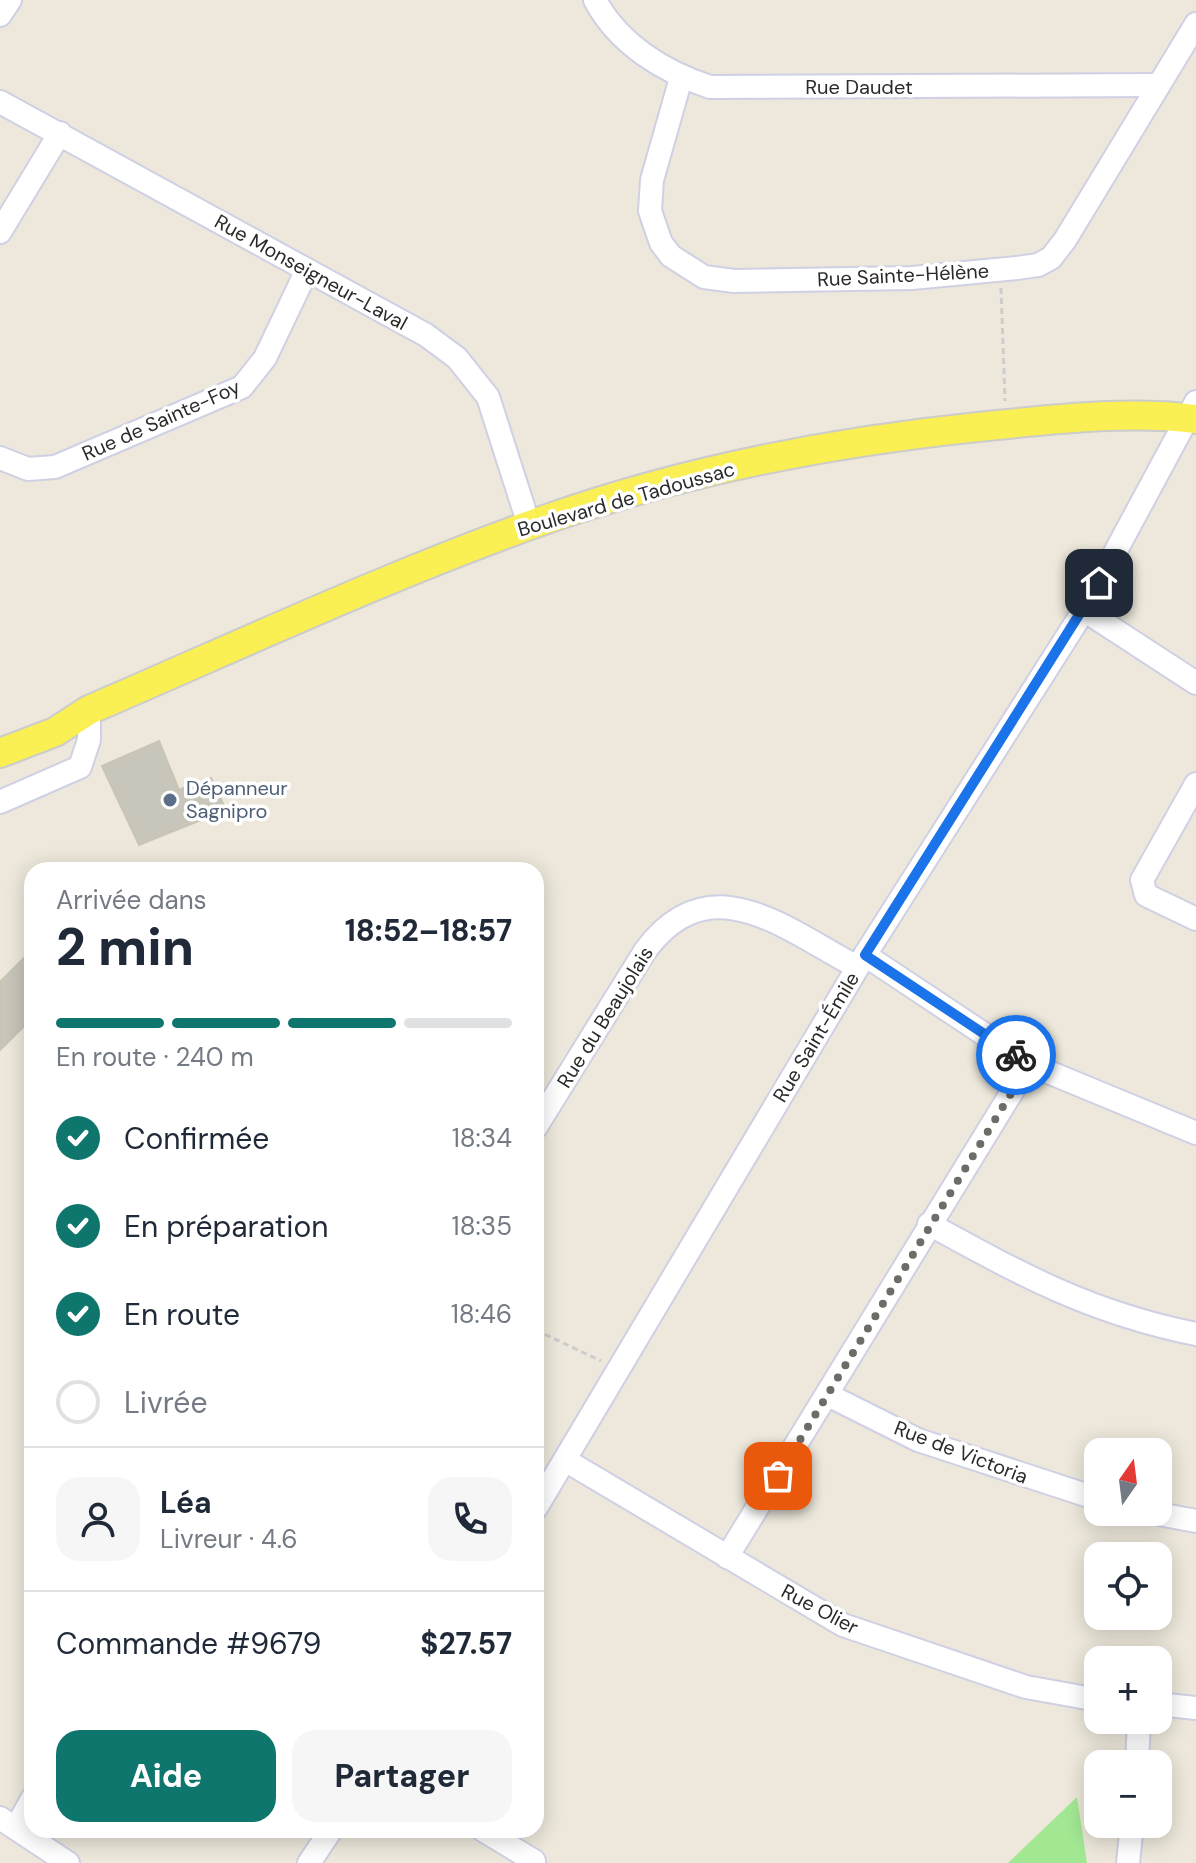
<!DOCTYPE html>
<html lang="fr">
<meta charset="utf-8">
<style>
:root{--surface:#fff;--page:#f6f6f7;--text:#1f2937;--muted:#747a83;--line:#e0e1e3;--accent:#0f766e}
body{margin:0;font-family:"DM Sans",sans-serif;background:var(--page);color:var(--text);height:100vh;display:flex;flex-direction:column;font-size:30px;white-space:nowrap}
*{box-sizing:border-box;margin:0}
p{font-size:26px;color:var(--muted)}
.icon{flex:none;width:44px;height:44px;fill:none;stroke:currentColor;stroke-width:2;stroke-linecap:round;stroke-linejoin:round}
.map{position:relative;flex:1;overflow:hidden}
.details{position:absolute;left:24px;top:862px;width:520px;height:976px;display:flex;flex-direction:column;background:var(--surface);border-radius:24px;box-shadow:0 4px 20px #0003}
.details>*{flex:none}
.needle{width:52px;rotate:14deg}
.tools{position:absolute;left:1084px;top:1438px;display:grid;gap:16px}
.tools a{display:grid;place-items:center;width:88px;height:88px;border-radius:16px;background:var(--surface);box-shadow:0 4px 20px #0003;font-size:40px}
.pin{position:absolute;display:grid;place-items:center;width:68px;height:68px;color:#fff;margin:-34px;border-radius:16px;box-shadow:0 4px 12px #0006}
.courier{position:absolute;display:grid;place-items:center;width:80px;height:80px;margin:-40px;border:6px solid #1a73e8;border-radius:50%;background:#fff;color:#222;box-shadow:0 2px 10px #0007}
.headline em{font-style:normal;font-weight:800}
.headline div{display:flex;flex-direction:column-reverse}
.headline{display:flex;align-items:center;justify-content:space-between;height:136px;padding:0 32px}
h1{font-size:52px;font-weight:800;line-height:60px}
.bar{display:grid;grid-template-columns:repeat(4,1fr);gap:12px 8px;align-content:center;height:96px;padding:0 32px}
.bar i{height:10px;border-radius:6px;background:var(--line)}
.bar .current{background:var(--accent)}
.bar p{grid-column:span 4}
.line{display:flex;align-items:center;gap:20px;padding:0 32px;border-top:2px solid var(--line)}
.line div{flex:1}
.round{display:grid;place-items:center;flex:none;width:84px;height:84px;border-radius:24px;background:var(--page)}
ol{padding:0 32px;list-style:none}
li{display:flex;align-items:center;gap:24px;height:88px}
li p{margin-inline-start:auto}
li .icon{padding:8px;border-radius:50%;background:var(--accent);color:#fff;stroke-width:4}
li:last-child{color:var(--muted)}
li i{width:44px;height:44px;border:4px solid var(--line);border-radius:50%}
.button{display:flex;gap:16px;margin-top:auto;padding:16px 32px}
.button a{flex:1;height:92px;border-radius:24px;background:var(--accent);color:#fff;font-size:32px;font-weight:800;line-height:92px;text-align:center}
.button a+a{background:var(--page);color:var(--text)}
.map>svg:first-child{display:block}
</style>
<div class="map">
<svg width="1196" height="1863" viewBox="0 0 1196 1863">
<rect width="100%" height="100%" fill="#ede8db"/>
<polygon fill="#a2e893" points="1077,1797 1087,1863 1008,1863"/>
<g fill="#c8c5ba" stroke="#c8c5b4" stroke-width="2">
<polygon points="159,741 179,790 211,778 226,810 139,845 102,766"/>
<polygon points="32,950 32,1018 0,1050 0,982"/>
</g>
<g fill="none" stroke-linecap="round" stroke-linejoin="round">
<g stroke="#d0d0e4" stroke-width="26">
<g id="minor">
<path d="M595 0C618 44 664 72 710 87L1157 85"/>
<polyline points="0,15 10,0"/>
<polyline points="681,78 652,180 650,211 661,243 671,256 704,277 734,281 912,278 1017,268 1038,265 1051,258 1065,240 1196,24"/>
<polyline points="0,102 426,335 457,358 488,397 529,525"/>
<polyline points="0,232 60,133"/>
<polyline points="0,458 28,469 55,467 242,387 265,358 307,270"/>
<polyline points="1084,610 1196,683"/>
<polyline points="1196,784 1142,880 1146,895 1196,919"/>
<polyline points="0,802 80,767 89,740 89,710"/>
<polyline points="865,955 1029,1064 1196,1133"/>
<path d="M536 1127 645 951C710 863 785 929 857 967"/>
<path d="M929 1224C1022 1275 1091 1313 1196 1334"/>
<polyline points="828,1395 918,1440 1098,1499"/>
<polyline points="565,1460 843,1625 1026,1687 1098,1700"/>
<polyline points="536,1508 865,955 1084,610 1196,402"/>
<polyline points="1148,1512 1196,1521"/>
<polyline points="727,1557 1029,1064"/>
<polyline points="1158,1704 1196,1708"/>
<polyline points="1137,1764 1139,1720"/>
<polyline points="0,1818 68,1863"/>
<polyline points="16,1828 32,1799"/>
<polyline points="483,1830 534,1861"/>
<polyline points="309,1863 331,1830"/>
<polyline points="1128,1863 1132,1824"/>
</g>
</g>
<g stroke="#ccc" stroke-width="32">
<path id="major" d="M0 753 55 732 89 710C240 645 391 574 547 519 686 470 832 442 978 427 1049 420 1126 410 1196 419"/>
</g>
<g stroke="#ccc" stroke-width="3" stroke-dasharray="6 4" stroke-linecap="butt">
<polyline points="1001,288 1005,401"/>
<polyline points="536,1330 601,1361"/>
</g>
<use href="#minor" stroke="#fff" stroke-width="22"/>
<use href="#major" stroke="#faef53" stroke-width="28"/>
</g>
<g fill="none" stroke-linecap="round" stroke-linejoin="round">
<polyline stroke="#6e6c68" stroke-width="8" stroke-dasharray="0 14.4" points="778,1476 1029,1064 1016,1055"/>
<polyline stroke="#1a73e8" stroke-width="10" points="1016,1055 865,955 1099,583"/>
</g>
<circle fill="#5c6f8a" stroke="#fff" stroke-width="3" cx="170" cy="800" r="8"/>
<g text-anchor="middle" stroke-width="7" stroke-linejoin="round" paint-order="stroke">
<g font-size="20" fill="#2a2a2a" stroke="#fff">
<text x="859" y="94">Rue Daudet</text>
<text transform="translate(311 272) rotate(29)" y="7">Rue Monseigneur-Laval</text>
<text transform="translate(903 275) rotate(-3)" y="7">Rue Sainte-Hélène</text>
<text transform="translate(161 420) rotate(-24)" y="7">Rue de Sainte-Foy</text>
<text transform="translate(626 499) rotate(-16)" y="7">Boulevard de Tadoussac</text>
<text transform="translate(605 1017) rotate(-58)" y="7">Rue du Beaujolais</text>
<text transform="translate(816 1037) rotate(-59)" y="7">Rue Saint-Émile</text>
<text transform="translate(961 1452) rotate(21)" y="7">Rue de Victoria</text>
<text transform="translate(820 1609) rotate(28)" y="7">Rue Olier</text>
</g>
<g font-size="20" fill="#4e5e75" stroke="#fff" text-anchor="start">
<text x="186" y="795">Dépanneur<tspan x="186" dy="23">Sagnipro</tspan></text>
</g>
</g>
</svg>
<div class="tools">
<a><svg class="needle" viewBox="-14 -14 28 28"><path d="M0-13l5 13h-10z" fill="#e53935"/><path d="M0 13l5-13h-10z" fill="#747a83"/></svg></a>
<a><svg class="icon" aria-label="locate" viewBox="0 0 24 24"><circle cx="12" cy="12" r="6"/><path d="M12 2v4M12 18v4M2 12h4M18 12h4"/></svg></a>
<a>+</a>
<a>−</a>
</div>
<div class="pin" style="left:778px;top:1476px;background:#ea580c"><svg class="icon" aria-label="bag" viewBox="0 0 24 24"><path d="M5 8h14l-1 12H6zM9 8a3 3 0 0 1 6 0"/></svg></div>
<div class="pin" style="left:1099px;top:583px;background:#1f2937"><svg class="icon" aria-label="home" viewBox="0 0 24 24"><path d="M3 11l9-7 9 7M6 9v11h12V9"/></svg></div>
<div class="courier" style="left:1016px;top:1055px"><svg class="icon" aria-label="bike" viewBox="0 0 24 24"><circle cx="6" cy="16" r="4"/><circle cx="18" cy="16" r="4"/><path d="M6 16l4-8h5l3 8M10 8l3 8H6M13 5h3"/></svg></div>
<section class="details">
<div class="headline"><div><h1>2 min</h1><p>Arrivée dans</p></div><em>18:52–18:57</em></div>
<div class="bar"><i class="current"></i><i class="current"></i><i class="current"></i><i></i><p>En route · 240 m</p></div>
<ol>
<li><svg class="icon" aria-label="check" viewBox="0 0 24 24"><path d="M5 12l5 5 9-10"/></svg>Confirmée<p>18:34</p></li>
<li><svg class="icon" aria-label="check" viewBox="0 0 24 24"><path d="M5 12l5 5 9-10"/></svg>En préparation<p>18:35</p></li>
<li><svg class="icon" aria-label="check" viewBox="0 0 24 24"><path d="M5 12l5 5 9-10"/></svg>En route<p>18:46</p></li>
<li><i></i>Livrée</li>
</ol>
<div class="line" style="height:144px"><a class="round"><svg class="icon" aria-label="person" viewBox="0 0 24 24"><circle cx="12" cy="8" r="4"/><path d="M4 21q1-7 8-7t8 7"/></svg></a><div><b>Léa</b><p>Livreur · 4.6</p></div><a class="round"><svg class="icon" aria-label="phone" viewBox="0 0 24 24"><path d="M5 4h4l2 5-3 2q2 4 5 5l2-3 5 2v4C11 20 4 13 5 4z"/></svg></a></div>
<div class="line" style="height:104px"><div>Commande #9679</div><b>$27.57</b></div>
<div class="button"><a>Aide</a><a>Partager</a></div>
</section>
</div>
